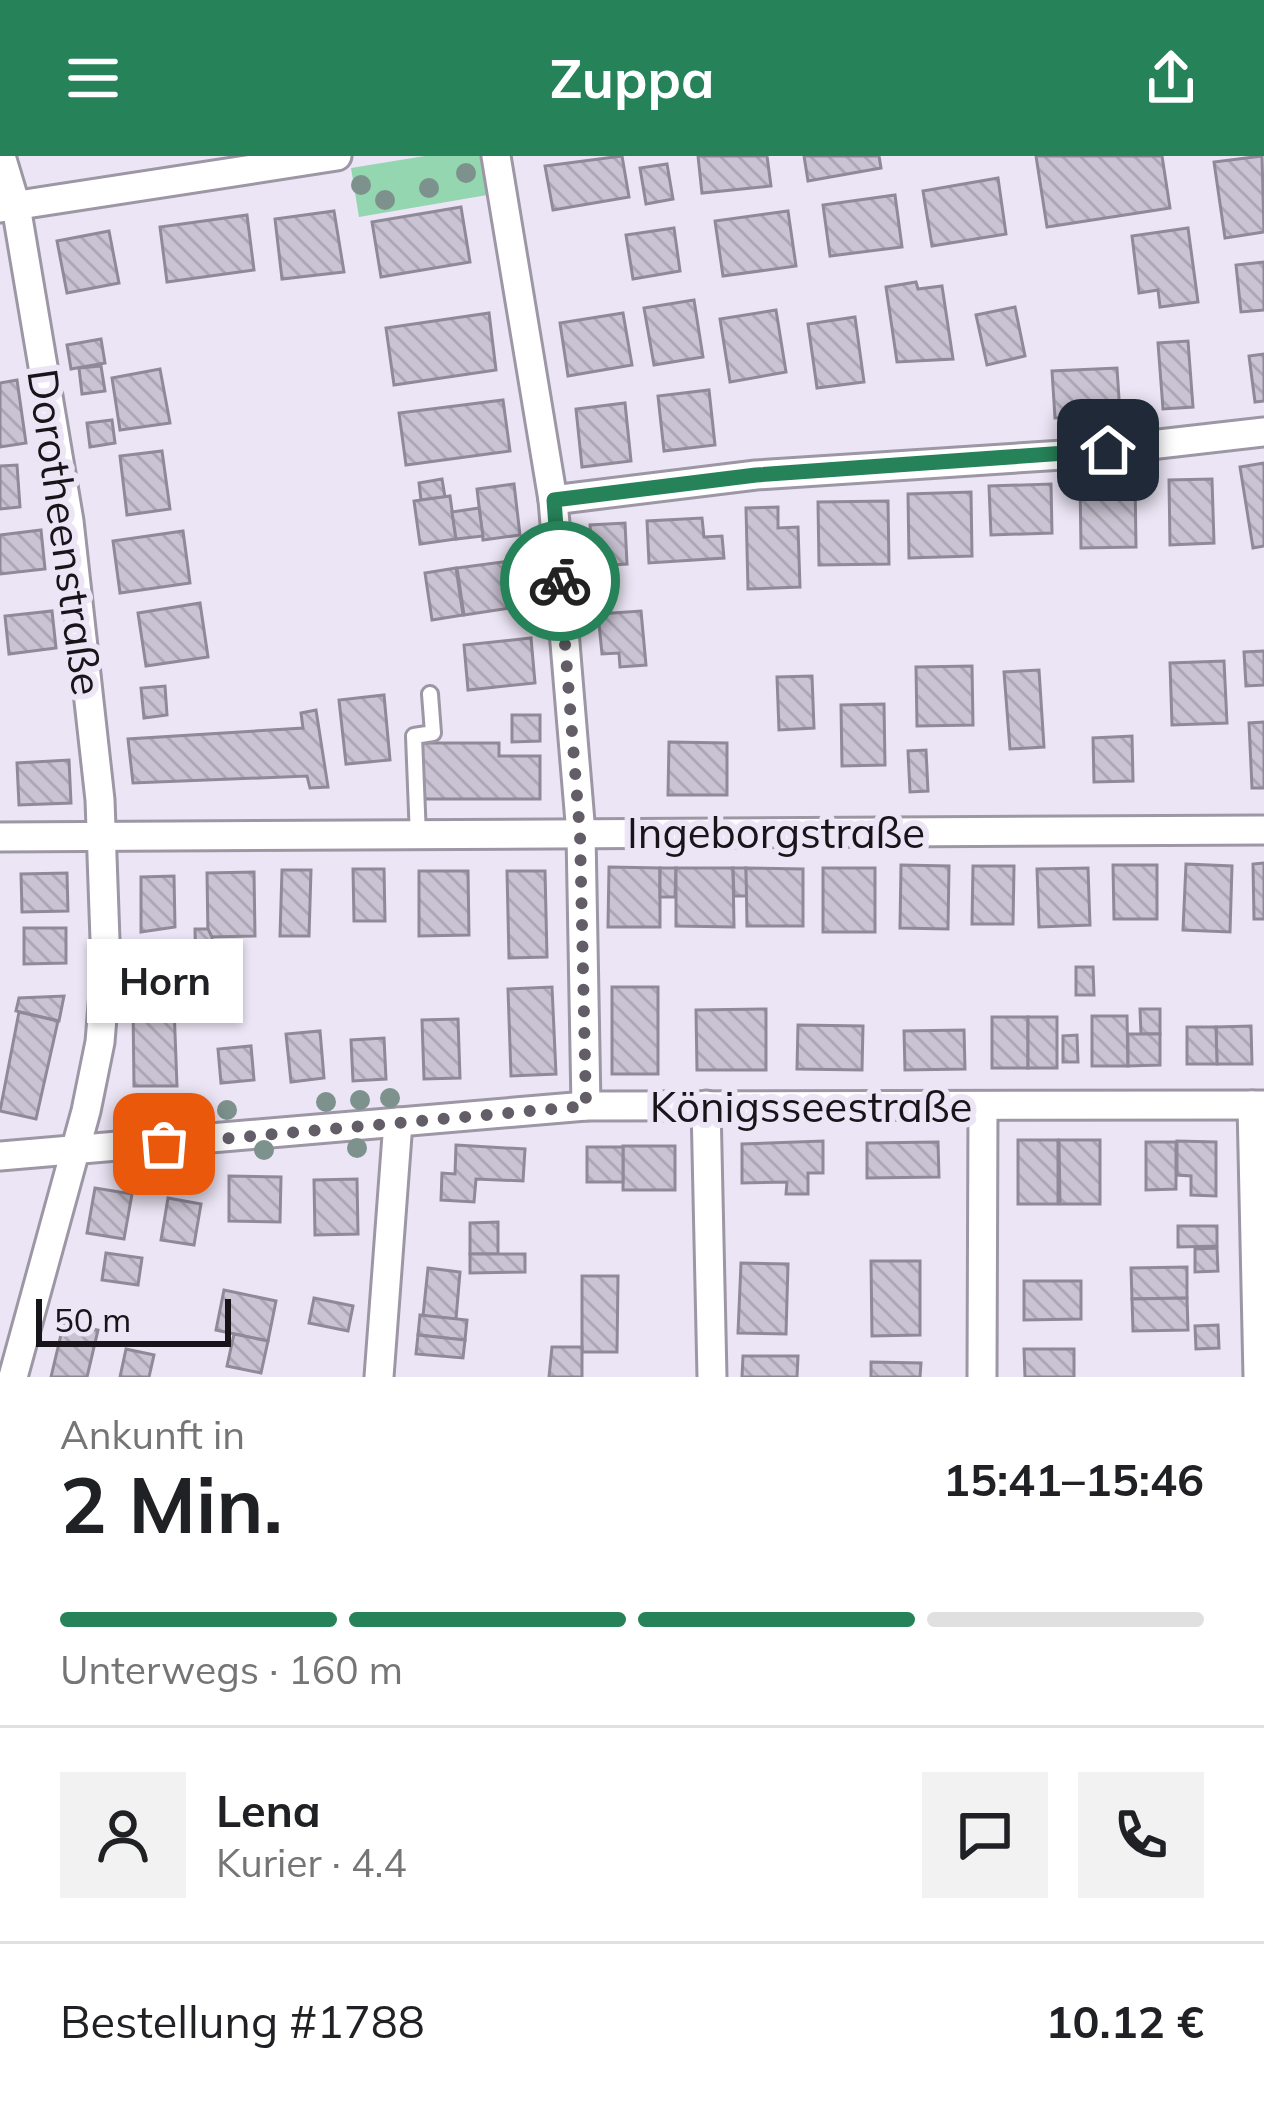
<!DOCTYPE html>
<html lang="de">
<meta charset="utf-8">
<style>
:root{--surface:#fff;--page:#f2f2f2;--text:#202124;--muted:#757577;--line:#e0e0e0;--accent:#268258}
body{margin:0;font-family:Mulish,sans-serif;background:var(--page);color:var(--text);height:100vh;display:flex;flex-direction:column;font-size:45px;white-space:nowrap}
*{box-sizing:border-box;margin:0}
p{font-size:39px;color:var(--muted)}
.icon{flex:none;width:66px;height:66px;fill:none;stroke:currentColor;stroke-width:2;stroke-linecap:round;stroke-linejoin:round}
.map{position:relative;height:1221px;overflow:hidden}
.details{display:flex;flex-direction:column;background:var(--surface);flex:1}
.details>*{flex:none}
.scale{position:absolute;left:36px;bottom:30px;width:195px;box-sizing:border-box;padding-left:12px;border:6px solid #17141a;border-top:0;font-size:33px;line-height:42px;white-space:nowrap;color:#17141a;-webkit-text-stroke:9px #ece5f5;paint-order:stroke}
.pin{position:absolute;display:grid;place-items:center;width:102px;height:102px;color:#fff;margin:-51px;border-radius:24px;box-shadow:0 6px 18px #0006}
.courier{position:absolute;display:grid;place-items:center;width:120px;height:120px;margin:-60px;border:9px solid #268258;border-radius:50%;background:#fff;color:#222;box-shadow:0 3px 15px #0007}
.bubble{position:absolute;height:84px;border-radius:0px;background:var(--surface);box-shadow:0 3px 9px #0004;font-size:39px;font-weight:700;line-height:84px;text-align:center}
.overview em{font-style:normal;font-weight:700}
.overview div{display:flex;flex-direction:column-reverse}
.overview{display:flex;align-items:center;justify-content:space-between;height:204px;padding:0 60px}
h1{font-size:78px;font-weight:700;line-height:90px}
.bar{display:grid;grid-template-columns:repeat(4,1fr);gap:18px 12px;align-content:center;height:144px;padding:0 60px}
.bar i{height:15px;border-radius:9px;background:var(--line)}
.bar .on{background:var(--accent)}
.bar p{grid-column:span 4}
.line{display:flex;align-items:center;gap:30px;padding:0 60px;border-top:3px solid var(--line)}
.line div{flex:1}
.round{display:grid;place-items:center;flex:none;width:126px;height:126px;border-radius:0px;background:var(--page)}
header{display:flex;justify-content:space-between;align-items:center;height:156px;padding:0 60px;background:var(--accent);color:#fff;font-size:54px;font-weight:700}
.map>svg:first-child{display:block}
</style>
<header><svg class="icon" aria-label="menu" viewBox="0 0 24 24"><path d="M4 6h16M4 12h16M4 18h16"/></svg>Zuppa<svg class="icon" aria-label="share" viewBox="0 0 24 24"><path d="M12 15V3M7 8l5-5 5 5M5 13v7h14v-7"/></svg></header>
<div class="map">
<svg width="1264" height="1221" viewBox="0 0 1264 1221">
<defs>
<pattern id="building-back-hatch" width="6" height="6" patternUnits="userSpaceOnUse" patternTransform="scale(3)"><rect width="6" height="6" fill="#cac3d3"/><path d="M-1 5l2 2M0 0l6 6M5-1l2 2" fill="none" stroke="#ada7b5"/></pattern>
</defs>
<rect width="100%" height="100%" fill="#ece5f5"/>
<polygon fill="#93d6b0" points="425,0 486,0 493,38 359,61 351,12"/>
<g fill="url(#building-back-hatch)" stroke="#908998" stroke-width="3">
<polygon points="622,0 629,41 553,54 545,10"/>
<polygon points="698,0 767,0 771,30 702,37"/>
<polygon points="804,0 879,0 881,12 808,25"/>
<polygon points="1036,0 1162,0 1170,52 1047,71"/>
<polygon points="1262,0 1264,76 1225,82 1214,6"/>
<polygon points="667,8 673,43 646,48 640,12"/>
<polygon points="998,22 1006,78 932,90 923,35"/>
<polygon points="895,39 902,91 830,100 823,49"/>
<polygon points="461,51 470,106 381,121 372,66"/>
<polygon points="334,55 344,116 282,123 275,63"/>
<polygon points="788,55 796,110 723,120 715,65"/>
<polygon points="247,59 254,114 167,126 160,71"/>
<polygon points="674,72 680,115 633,123 626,79"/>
<polygon points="1188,72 1198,146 1160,151 1158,134 1139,137 1132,80"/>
<polygon points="109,75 119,127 67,137 57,85"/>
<polygon points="1264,106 1264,154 1241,156 1236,109"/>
<polygon points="916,126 918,133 942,130 953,203 897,206 886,131"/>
<polygon points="694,144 703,201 654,209 644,152"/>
<polygon points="1015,151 1025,200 987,209 976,159"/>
<polygon points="776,154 786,216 730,226 720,163"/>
<polygon points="489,157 496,214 394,229 386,172"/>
<polygon points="623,157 632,209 568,220 560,167"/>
<polygon points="855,161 864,226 817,232 808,168"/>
<polygon points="101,183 105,207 71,213 67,189"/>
<polygon points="1188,185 1193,251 1163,253 1158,187"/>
<polygon points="1264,198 1264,245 1255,246 1249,200"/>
<polygon points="101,210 105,235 82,238 79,212"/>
<polygon points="1117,212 1120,258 1055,262 1052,215"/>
<polygon points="160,213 170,267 120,274 112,222"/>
<polygon points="17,224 26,287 0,291 0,227"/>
<polygon points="709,234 715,289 664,295 658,240"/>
<polygon points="503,244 510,295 406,309 399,257"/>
<polygon points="625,247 631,305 582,311 576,253"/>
<polygon points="112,264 115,287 90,291 87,267"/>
<polygon points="162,295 170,353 127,359 120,300"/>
<polygon points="1264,307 1264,390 1253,392 1240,311"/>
<polygon points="17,309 20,351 0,353 0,310"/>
<polygon points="442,323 445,341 421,344 419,327"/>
<polygon points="1135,323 1136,391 1081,392 1080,325"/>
<polygon points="1212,323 1214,387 1170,389 1169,324"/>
<polygon points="514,328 520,379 483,384 477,333"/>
<polygon points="1051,328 1052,377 991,379 989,330"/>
<polygon points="971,336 972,400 909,402 908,338"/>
<polygon points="450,340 456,383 420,388 414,345"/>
<polygon points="888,345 889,408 819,409 818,346"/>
<polygon points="778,351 778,372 798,371 800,431 748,433 746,352"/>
<polygon points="479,352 483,380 456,383 452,356"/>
<polygon points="702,362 704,381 722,380 724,402 649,407 647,365"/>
<polygon points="625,367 627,408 593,410 590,369"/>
<polygon points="41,374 45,413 0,418 0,379"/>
<polygon points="183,375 190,427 120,437 113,385"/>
<polygon points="517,404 524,450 464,459 457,412"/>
<polygon points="456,412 463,459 432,464 425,417"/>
<polygon points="200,447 208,501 146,510 138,457"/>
<polygon points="52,455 56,492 9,498 5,460"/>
<polygon points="641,455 646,509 620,511 619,497 602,498 598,458"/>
<polygon points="531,482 535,527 468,534 464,489"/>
<polygon points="1264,495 1264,529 1246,530 1244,496"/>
<polygon points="1224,505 1227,567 1172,569 1170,507"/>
<polygon points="972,510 973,569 917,570 916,511"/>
<polygon points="1039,514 1044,591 1010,593 1004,516"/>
<polygon points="812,520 814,572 779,574 777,521"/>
<polygon points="165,530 167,559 144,562 141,532"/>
<polygon points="384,539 390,604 346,608 339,544"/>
<polygon points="884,548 885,609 842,610 841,549"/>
<polygon points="316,554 328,631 310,632 307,620 133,627 128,583 303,572 301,557"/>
<polygon points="512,559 540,559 540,585 512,586"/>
<polygon points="1264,566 1264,632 1252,632 1249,567"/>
<polygon points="1132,580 1133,625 1094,626 1093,582"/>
<polygon points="669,586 727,587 727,639 668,639"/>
<polygon points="421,587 499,587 499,600 540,600 540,643 421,643"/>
<polygon points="926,594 928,635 910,636 908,595"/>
<polygon points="69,604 71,647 19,649 17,607"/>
<polygon points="1264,707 1264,763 1254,763 1253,708"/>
<polygon points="1186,708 1232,710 1230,776 1183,774"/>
<polygon points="901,709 949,710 948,773 900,772"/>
<polygon points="1113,709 1157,709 1157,763 1114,763"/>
<polygon points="973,710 1014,710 1013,768 972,768"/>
<polygon points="609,711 660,712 660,771 608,771"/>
<polygon points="660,712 676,712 675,741 660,741"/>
<polygon points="676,712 733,712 734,771 676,770"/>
<polygon points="733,712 746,712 747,740 734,740"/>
<polygon points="746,712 803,713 803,770 747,770"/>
<rect x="823" y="712" width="52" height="64"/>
<polygon points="1088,712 1090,769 1039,771 1037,713"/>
<polygon points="353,713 384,713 385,765 354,765"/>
<polygon points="282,714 311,714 309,780 280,780"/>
<polygon points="419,715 468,715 469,779 419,780"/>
<polygon points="507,715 545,715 547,801 509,802"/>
<polygon points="254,716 255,780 208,781 207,717"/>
<polygon points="67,717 68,755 22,756 21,718"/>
<polygon points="174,720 175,771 141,776 141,721"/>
<polygon points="24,772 66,772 66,807 24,808"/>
<polygon points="195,773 208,773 212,781 213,818 196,818"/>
<polygon points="1076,811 1093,811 1094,839 1076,839"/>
<polygon points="138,819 180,819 178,850 138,851"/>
<polygon points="552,831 556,918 511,920 508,833"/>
<rect x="612" y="831" width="46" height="87"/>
<polygon points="64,840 59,865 16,855 19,842"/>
<polygon points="133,851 174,851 177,930 134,930"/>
<polygon points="766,853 766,914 697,914 696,854"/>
<polygon points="1140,853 1160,853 1160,878 1141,878"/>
<polygon points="19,856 58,865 36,963 0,955"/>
<polygon points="1092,860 1127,860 1128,910 1092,910"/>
<rect x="992" y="861" width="36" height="51"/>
<rect x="1028" y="861" width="29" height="51"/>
<polygon points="458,863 460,922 424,923 422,864"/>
<polygon points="798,869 863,870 862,914 797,913"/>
<polygon points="1251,870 1252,908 1217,908 1216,871"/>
<polygon points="1187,871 1216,871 1217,908 1187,908"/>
<polygon points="964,874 965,913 905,914 904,875"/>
<polygon points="320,875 324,922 291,926 286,878"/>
<polygon points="1128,878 1160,878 1160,909 1128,910"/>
<polygon points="1077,879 1078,906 1063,906 1063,880"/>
<polygon points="384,882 386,923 353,925 351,884"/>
<polygon points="251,890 254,924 221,927 218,893"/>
<rect x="1018" y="984" width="40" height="64"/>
<polygon points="1059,984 1100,984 1100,1048 1060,1048"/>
<polygon points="823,985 823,1017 808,1017 808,1038 786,1038 787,1026 742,1027 742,988"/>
<polygon points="1177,985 1216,986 1216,1040 1191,1039 1191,1020 1177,1019"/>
<polygon points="938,986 939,1021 867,1022 867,987"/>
<polygon points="1146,986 1176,986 1176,1033 1146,1034"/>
<polygon points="456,989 525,993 523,1025 476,1023 474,1046 441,1044 442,1017 455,1018"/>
<rect x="623" y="990" width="52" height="44"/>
<rect x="587" y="991" width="36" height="35"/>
<polygon points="229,1020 281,1021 280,1066 229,1065"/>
<polygon points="357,1023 358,1078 315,1079 314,1024"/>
<polygon points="95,1032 132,1038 124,1083 87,1077"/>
<polygon points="168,1042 201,1048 194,1089 161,1084"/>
<polygon points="498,1066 498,1098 470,1098 470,1067"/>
<polygon points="1178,1070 1217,1070 1217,1090 1178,1091"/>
<polygon points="1217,1092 1218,1115 1195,1116 1195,1093"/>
<polygon points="106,1097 142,1102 138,1129 102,1124"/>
<polygon points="470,1098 525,1098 525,1116 470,1117"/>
<polygon points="871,1105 920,1105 920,1179 872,1180"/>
<polygon points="741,1107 788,1108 786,1178 738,1177"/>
<polygon points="1187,1111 1187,1142 1132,1143 1131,1112"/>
<polygon points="428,1112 460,1116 456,1163 423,1160"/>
<polygon points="582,1120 618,1120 617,1196 582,1196"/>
<polygon points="1024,1125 1081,1125 1081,1163 1024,1164"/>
<polygon points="224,1134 276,1145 268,1185 216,1174"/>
<polygon points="314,1142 353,1150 348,1175 309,1167"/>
<polygon points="1187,1142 1188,1174 1133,1175 1132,1143"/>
<polygon points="420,1159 467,1164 465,1184 418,1179"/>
<polygon points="64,1166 98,1174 87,1221 51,1221"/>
<polygon points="1218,1169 1219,1192 1196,1193 1195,1170"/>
<polygon points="234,1178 268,1185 261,1217 227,1210"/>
<polygon points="418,1179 465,1184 463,1202 416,1198"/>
<polygon points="552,1191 582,1191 582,1221 549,1221"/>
<polygon points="126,1193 154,1199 149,1221 120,1221"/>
<polygon points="1024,1193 1074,1193 1074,1221 1025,1221"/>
<polygon points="743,1200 798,1200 797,1221 742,1221"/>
<polygon points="871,1206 921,1207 920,1221 871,1221"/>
</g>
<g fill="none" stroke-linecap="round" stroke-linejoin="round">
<g stroke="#9d96a5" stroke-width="20">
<polyline id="service" points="418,681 414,580 433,577 430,538"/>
</g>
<g stroke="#9d96a5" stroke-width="33">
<g id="minor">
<polyline points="1,0 16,50 69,365 100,644 106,812 100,886 86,955 13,1221"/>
<polyline points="496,0 553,344 581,678 586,950"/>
<polyline points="0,52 337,0"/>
<polyline points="553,344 756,319 1063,299 1264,276"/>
<polyline points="0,681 1264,674"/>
<polyline points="706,949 712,1221"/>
<polyline points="1252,949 1258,1221"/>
<polyline points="0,1000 586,950 1264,949"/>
<polyline points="379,1221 398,966"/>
<polyline points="982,1221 983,952"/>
</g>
</g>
<use href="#service" stroke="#fff" stroke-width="14"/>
<use href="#minor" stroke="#fff" stroke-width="27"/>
</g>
<g fill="#7d928d">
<circle cx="466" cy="17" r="10"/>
<circle cx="361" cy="29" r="10"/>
<circle cx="429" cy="32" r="10"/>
<circle cx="385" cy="44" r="10"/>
<circle cx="390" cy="942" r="10"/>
<circle cx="360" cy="944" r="10"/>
<circle cx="326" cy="946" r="10"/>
<circle cx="227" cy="954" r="10"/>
<circle cx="144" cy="964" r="10"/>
<circle cx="357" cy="992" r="10"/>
<circle cx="264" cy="994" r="10"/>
</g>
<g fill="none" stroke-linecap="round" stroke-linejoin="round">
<polyline stroke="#625d67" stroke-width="12" stroke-dasharray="0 21.6" points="164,988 586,950 580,678 560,425"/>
<polyline stroke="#268258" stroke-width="15" points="560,425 554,344 756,319 1108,294"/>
</g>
<g text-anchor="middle" stroke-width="12" stroke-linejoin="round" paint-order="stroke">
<g font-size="42" fill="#17141a" stroke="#ece5f5">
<text transform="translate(65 376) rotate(82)" y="15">Dorotheenstraße</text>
<text x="776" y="692">Ingeborgstraße</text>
<text x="811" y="966">Königsseestraße</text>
</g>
</g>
</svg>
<div class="scale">50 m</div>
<div class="pin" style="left:164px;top:988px;background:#ea580c"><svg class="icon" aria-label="bag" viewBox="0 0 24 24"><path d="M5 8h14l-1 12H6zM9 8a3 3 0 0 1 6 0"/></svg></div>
<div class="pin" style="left:1108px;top:294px;background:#1f2937"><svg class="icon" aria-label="home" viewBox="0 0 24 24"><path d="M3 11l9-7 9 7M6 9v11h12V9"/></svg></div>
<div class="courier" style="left:560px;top:425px"><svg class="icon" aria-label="bike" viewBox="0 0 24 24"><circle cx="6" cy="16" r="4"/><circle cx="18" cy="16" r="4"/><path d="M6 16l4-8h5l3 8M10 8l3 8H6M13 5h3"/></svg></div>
<div class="bubble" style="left:87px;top:783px;width:156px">Horn</div>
</div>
<section class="details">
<div class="overview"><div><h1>2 Min.</h1><p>Ankunft in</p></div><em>15:41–15:46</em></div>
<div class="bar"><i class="on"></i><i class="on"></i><i class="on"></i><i></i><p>Unterwegs · 160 m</p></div>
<div class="line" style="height:216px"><a class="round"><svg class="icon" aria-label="person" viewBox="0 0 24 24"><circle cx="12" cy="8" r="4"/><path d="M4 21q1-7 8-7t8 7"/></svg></a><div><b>Lena</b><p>Kurier · 4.4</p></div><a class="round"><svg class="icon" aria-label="chat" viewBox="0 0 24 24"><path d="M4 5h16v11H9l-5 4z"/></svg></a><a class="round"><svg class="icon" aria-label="phone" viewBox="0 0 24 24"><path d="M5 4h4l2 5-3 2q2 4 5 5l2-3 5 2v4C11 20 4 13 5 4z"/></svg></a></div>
<div class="line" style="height:156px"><div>Bestellung #1788</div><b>10.12 €</b></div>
</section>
